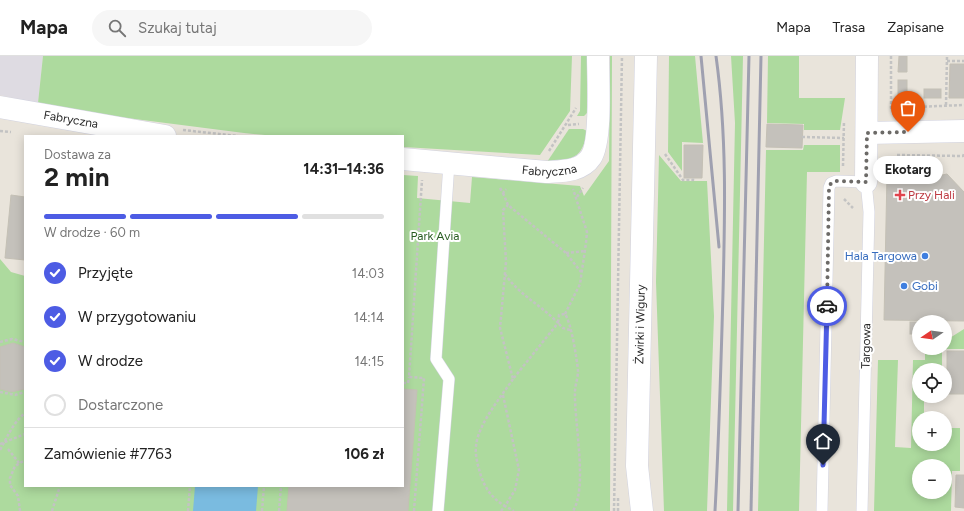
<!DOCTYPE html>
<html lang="pl">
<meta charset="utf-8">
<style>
:root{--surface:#fff;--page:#f6f6f6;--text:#222;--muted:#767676;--line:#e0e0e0;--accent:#4d5ce4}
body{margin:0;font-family:Figtree,sans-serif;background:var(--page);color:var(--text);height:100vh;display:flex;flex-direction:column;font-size:15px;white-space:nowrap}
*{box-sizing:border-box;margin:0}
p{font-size:13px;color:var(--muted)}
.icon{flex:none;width:22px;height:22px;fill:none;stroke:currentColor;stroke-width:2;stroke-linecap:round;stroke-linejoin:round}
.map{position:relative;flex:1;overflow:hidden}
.drawer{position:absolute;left:24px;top:79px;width:380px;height:352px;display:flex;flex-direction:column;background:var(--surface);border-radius:0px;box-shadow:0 2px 10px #0003}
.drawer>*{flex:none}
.needle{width:26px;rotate:257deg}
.tools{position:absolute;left:912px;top:259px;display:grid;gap:8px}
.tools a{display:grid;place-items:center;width:40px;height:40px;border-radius:50%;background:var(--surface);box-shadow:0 2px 10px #0003;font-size:20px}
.pin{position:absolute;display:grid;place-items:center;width:34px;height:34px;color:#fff;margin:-41px -17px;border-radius:50% 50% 50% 0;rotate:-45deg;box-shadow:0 0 4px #0007}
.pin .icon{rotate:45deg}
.courier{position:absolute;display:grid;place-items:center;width:40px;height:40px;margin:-20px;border:3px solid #4d5ce4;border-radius:50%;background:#fff;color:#222;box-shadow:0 1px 5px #0007}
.bubble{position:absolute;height:28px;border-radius:14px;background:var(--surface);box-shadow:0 2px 10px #0003;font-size:13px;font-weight:700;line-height:28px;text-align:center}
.overview em{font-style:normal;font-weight:700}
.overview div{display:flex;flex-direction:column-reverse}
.overview{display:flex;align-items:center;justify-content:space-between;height:68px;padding:0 20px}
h1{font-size:26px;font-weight:700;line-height:30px}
.bar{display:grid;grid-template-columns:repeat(4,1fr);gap:6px 4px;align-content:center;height:48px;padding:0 20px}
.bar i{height:5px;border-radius:3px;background:var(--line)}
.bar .active{background:var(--accent)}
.bar p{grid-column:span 4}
.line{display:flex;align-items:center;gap:10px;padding:0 20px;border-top:1px solid var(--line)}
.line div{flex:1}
ol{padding:0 20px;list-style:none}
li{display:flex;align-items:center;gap:12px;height:44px}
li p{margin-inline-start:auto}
li .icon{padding:4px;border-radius:50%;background:var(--accent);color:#fff;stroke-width:4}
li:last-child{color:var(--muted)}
li i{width:22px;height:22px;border:2px solid var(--line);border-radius:50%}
header{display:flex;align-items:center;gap:24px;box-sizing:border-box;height:56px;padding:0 20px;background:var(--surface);border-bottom:1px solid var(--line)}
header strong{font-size:19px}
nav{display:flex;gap:22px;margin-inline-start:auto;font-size:14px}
.search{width:280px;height:36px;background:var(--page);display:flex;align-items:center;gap:10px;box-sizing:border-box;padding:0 14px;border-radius:22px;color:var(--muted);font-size:15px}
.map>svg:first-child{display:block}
</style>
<header>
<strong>Mapa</strong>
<div class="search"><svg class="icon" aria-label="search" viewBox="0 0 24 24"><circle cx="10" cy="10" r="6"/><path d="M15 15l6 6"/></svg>Szukaj tutaj</div>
<nav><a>Mapa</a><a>Trasa</a><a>Zapisane</a></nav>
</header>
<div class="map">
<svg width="964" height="455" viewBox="0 0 964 455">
<rect width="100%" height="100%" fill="#e9e4db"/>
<polygon fill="#dedbe2" points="0,0 43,0 38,47 0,39"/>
<g fill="#adda9e" fill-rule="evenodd">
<polygon points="43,0 572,0 570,55 540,99 403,91 403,80 276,80 244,77 119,61 38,47"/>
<polygon points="581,0 588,0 587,57 584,60 577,60 580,55"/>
<polygon points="610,0 612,0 610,455 0,455 0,203 11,216 25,220 25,430 403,430 403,119 418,120 417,142 470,147 472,121 580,130 584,140 609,105"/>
<polygon points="669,0 695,0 703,87 682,86 682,115 668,96"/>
<polygon points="731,0 743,0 733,455 727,455 735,67"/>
<polygon points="768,0 799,0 799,42 845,42 840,74 804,74 804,68 767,67"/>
<path d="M569 73H583L587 75C583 102 572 105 547 106Z"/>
<polygon points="804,89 840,89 840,116 807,116 799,455 758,455 766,94 803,94"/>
<polygon points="659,99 681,125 707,125 714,260 707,455 664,455 656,226"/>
<path d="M964 273V293H942V314H919V340H924V362H919V388H945V372H960V415H952L951 455H874L878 304H898L895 391 911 392 913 304H925V297L933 292H945V285ZM919 410H945V436H919Z"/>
</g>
<polygon fill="#7abbe0" points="195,430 258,430 256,455 193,455"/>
<g fill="#c4c1bb" stroke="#c4c0b5">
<polygon points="899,0 907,0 907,16 898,16"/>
<polygon points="950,8 964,8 964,42 949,42"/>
<rect x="898" y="24" width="9" height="17"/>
<rect x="924" y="33" width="17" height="9"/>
<polygon points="767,68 803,69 802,92 766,91"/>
<polygon points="684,89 703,89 702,122 684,122"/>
<polygon points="898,103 931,104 942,119 947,118 964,136 964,265 884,264 887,118 898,108"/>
<polygon points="11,139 25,141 25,204 5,202"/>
<rect x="910" y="266" width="9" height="12"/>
<polygon points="13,287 25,291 25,333 11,336 0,333 0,291"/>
<rect x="947" y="295" width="17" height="43"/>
<polygon points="403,333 417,334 408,455 287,455 289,430 403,430"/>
<polygon points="956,419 964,419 964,452 955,451"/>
</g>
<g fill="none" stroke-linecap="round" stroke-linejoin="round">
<g stroke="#d1d2df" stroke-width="12">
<g id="service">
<polyline points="438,455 449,323 436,303 449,107"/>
<polyline points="822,455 829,132 831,127 836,125 866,126 869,156 862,455"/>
</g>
</g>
<g stroke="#d1d2df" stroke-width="23">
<g id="minor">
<path id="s1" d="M0 51 165 80"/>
<polyline points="867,77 964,75"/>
<path id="s2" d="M403 103 546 116C561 115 581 116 591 101 602 84 598 22 598 0"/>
<polyline points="866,126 867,0"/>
</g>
</g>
<g stroke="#d1d2df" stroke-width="23">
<g id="secondary">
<path id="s3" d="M642 455 637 410 646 0"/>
</g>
</g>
<g stroke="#c3c3c3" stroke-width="2.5" stroke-dasharray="3 2" stroke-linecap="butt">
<polyline points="891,0 891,52 964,49"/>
<polyline points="947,5 964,5"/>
<polyline points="946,49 947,0"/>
<polyline points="568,69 579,68"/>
<polyline points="183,74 238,80"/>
<polyline points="0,75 11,76"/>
<polyline points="802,81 844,82"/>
<polyline points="549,95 576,52"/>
<polyline points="665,98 683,124 693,124 693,122"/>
<polyline points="897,99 963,100 964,98"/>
<polyline points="843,110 844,65"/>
<polyline points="500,132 503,137 506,133"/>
<polyline points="503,137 508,149 566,197 581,216"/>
<polyline points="577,141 583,132"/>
<polyline points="844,143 853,152"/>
<polyline points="566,197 585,195"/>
<path d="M505 218C519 239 541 249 558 267L513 323 500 272 506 206 503 154 508 149"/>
<polyline points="565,258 580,228 586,187 587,176 573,133"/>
<path d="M570 274 563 272 558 267 559 259 565 258C571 266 577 303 578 315 578 322 575 329 575 336 574 366 588 431 573 455"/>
<polyline points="0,286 12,283 25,286"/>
<polyline points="403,327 408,327 409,321"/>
<polyline points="0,336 15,339 25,336"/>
<path d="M503 339 519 414 515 434 505 450C492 442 486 434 481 420 478 410 475 400 476 390 478 368 501 341 513 323"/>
<polyline points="0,388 25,378"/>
<polyline points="8,393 19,407"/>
<path d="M0 394C8 380 12 368 25 357"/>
<polyline points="20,455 18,440 10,429 10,422 15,410 25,404"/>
<polyline points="52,455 60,430"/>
<polyline points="188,455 190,430"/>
<polyline points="262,455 264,430"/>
<polyline points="279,455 281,430"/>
<polyline points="414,455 424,322 409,321 422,124"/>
<polyline points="501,455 505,450 514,455"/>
<polyline points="614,455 622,0"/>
<polyline points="618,455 618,442"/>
</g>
<use href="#service" stroke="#fff" stroke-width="11"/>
<use href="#minor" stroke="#fff" stroke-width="22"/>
<use href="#secondary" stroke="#fff" stroke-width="22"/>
<g stroke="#9fa0b0" stroke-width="3">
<polyline points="701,0 719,191"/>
<path d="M715 455C719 382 721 309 723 237 725 158 727 79 716 0"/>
<polyline points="738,455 749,0"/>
<polyline points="751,455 761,0"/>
</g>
</g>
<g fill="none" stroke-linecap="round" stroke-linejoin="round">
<polyline stroke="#6c6a67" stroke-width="4" stroke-dasharray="0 7.2" points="827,250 829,132 831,127 836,125 866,126 867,77 908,76"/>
<polyline stroke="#4d5ce4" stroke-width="5" points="823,409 827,250"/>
</g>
<path fill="#e0444e" stroke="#fff" stroke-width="1.5" d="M898 133h4v4h4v4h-4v4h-4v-4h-4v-4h4z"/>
<g fill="#3f7fe0" stroke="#fff" stroke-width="1.5">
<circle cx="925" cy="200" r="4"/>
<circle cx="904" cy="230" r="4"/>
</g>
<g text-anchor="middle" stroke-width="4" stroke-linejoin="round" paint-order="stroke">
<g font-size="12" fill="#282828" stroke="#fff">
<text dy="4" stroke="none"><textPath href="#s1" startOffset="72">Fabryczna</textPath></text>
<text dy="4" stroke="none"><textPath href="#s2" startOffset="147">Fabryczna</textPath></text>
<text dy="4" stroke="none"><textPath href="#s3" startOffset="187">Żwirki i Wigury</textPath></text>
<text transform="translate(866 290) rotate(-89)" y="4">Targowa</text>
</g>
<g font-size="12" fill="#be3a42" stroke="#fff" text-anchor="start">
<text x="908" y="143">Przy Hali</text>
</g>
<g font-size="12" fill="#285c21" stroke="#fff">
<text x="435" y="184">Park Avia</text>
</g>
<g font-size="12" fill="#366cbe" stroke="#fff" text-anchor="end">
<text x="917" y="204">Hala Targowa</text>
<text x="912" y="234" text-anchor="start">Gobi</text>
</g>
</g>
</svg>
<div class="tools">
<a><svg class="needle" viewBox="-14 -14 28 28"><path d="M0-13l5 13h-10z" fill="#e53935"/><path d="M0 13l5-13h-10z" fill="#767676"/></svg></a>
<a><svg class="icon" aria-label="locate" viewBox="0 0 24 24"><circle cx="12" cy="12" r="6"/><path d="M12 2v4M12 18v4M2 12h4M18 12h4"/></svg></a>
<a>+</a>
<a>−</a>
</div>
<div class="pin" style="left:908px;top:76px;background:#ea580c"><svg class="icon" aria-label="bag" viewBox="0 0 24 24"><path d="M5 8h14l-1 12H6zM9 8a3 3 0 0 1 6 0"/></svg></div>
<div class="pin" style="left:823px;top:409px;background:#1f2937"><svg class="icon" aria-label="home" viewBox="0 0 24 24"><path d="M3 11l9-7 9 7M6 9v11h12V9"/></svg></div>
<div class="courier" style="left:827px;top:250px"><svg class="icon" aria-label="car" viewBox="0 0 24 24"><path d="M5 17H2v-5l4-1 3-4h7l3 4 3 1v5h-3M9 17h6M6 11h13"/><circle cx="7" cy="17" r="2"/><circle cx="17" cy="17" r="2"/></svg></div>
<div class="bubble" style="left:873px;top:100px;width:70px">Ekotarg</div>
<section class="drawer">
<div class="overview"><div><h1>2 min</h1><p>Dostawa za</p></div><em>14:31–14:36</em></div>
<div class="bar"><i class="active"></i><i class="active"></i><i class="active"></i><i></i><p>W drodze · 60 m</p></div>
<ol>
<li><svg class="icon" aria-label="check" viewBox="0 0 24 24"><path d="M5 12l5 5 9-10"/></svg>Przyjęte<p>14:03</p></li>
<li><svg class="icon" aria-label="check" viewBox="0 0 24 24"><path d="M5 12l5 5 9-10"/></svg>W przygotowaniu<p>14:14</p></li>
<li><svg class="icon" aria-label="check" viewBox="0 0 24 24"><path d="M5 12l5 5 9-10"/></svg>W drodze<p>14:15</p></li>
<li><i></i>Dostarczone</li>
</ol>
<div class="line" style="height:52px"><div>Zamówienie #7763</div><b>106 zł</b></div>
</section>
</div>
